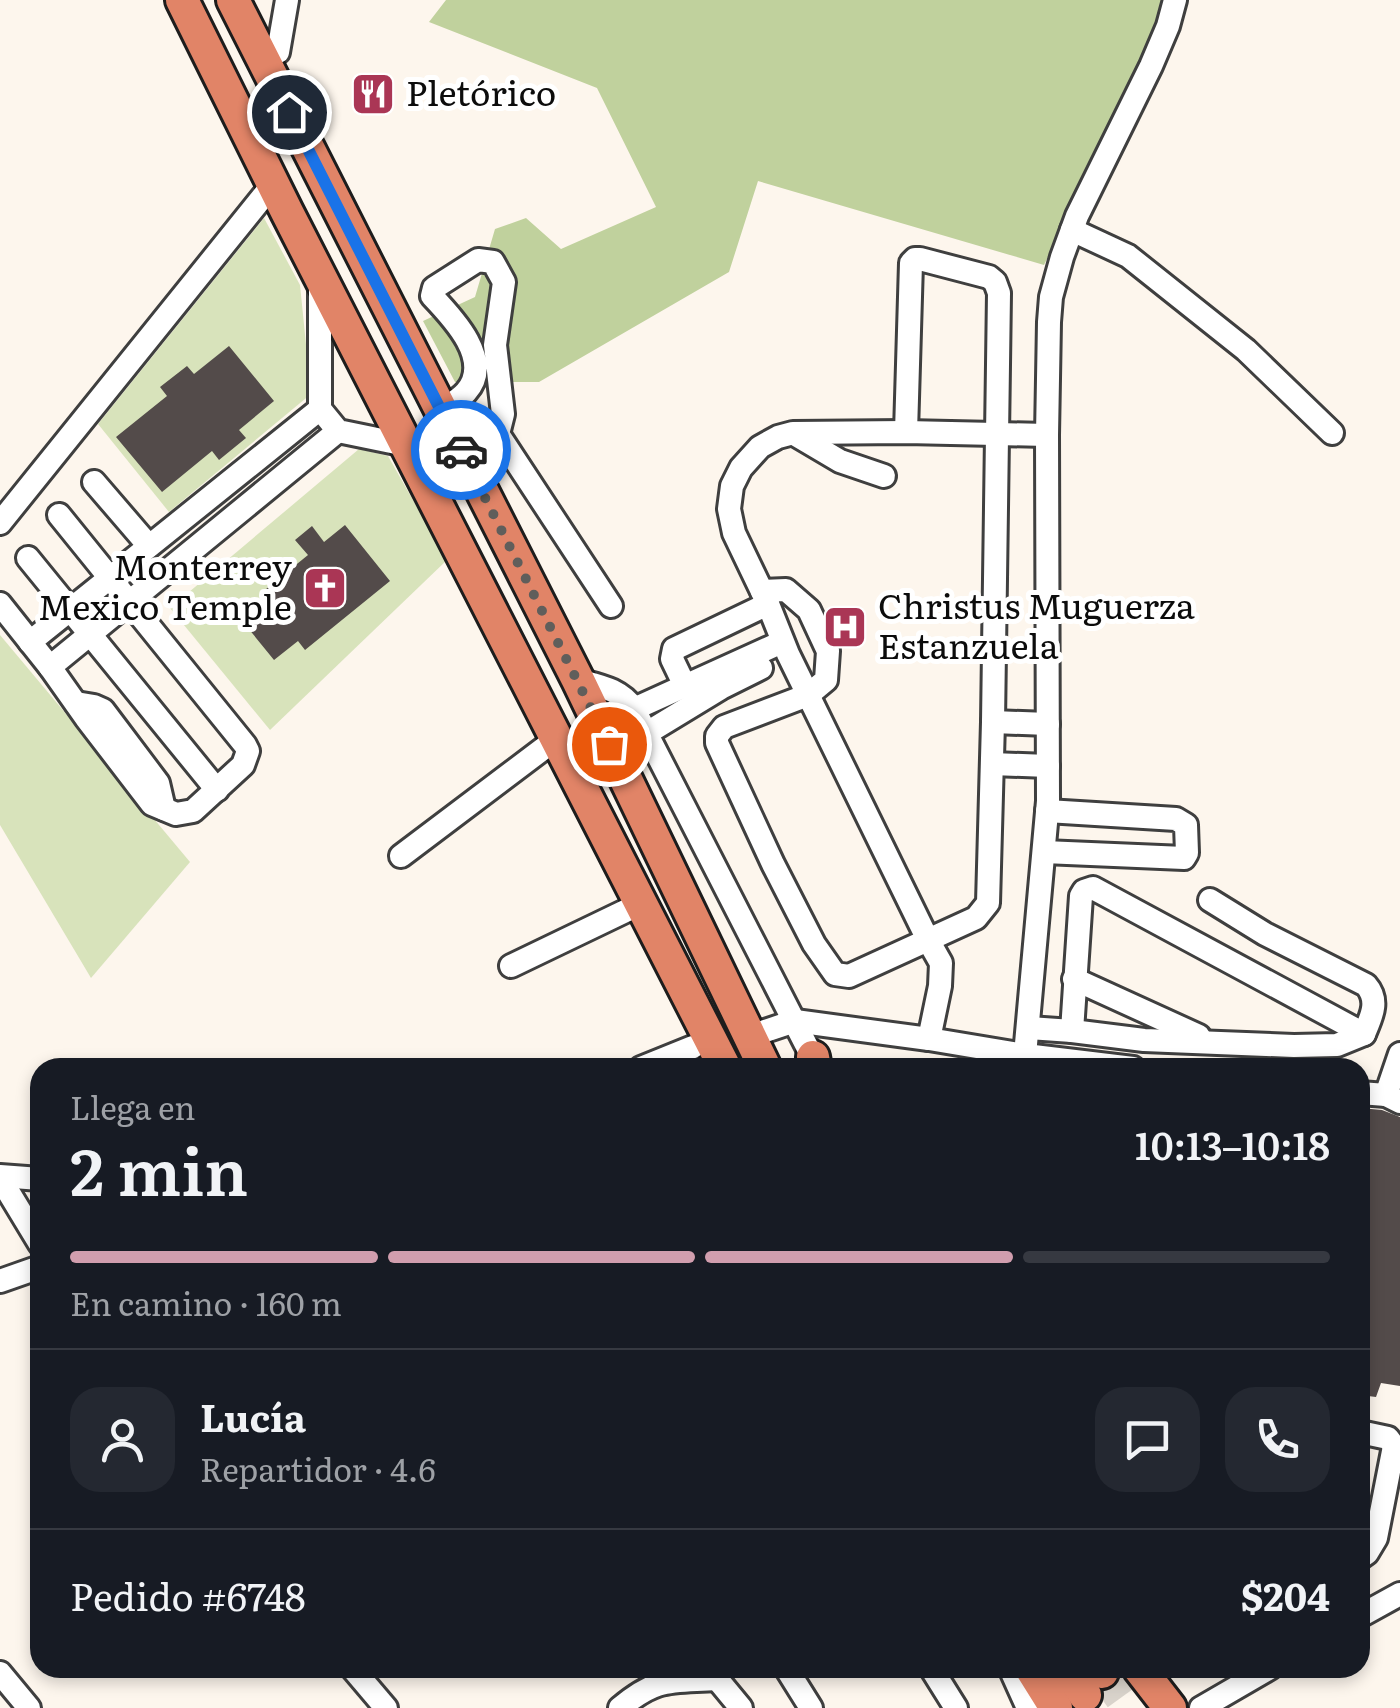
<!DOCTYPE html>
<html lang="es">
<meta charset="utf-8">
<style>
:root{--surface:#171b24;--page:#242831;--text:#f1f3f6;--muted:#9ea1a6;--line:#363941;--accent:#d19eae}
body{margin:0;font-family:Literata,serif;background:var(--page);color:var(--text);height:100vh;display:flex;flex-direction:column;font-size:38px;white-space:nowrap}
*{box-sizing:border-box;margin:0}
p{font-size:32px;color:var(--muted)}
.icon{flex:none;width:55px;height:55px;fill:none;stroke:currentColor;stroke-width:2;stroke-linecap:round;stroke-linejoin:round}
.map{position:relative;flex:1;overflow:hidden}
.sheet{position:absolute;left:30px;top:1058px;width:1340px;height:620px;display:flex;flex-direction:column;background:var(--surface);border-radius:30px;box-shadow:0 5px 15px #0003}
.sheet>*{flex:none}
.pin{position:absolute;display:grid;place-items:center;width:85px;height:85px;color:#fff;margin:-42px;border:5px solid #fff;border-radius:50%;box-shadow:0 2px 10px #0007}
.courier{position:absolute;display:grid;place-items:center;width:100px;height:100px;margin:-50px;border:8px solid #1a73e8;border-radius:50%;background:#fff;color:#222;box-shadow:0 2px 12px #0007}
.headline em{font-style:normal;font-weight:600}
.headline div{display:flex;flex-direction:column-reverse}
.headline{display:flex;align-items:center;justify-content:space-between;height:170px;padding:0 40px}
h1{font-size:65px;font-weight:600;line-height:75px}
.bar{display:grid;grid-template-columns:repeat(4,1fr);gap:15px 10px;align-content:center;height:120px;padding:0 40px}
.bar i{height:12px;border-radius:8px;background:var(--line)}
.bar .current{background:var(--accent)}
.bar p{grid-column:span 4}
.line{display:flex;align-items:center;gap:25px;padding:0 40px;border-top:2px solid var(--line)}
.line div{flex:1}
.round{display:grid;place-items:center;flex:none;width:105px;height:105px;border-radius:30px;background:var(--page)}
.map>svg:first-child{display:block}
</style>
<div class="map">
<svg width="1400" height="1708" viewBox="0 0 1400 1708">
<rect width="100%" height="100%" fill="#fdf6ed"/>
<g fill="#d8e3bb">
<polygon points="264,218 300,285 311,394 169,512 98,424"/>
<polygon points="359,449 388,456 447,560 270,730 170,608"/>
<polygon points="0,635 190,862 91,978 0,825"/>
</g>
<polygon fill="#c0d19d" points="446,0 1166,0 1162,26 1044,265 758,181 729,272 539,382 455,382 423,321 475,297 495,229 526,218 561,249 656,207 597,88 429,22"/>
<g fill="#534b4a">
<polygon points="229,346 274,401 239,430 246,438 219,460 212,451 162,492 116,437 167,396 160,387 187,366 194,374"/>
<polygon points="345,525 390,581 305,650 298,641 274,660 248,628 272,609 260,594 308,555 295,540 312,526 324,542"/>
<polygon points="1360,1108 1382,1110 1400,1117 1400,1386 1381,1383 1376,1397 1360,1395"/>
</g>
<g fill="none" stroke-linecap="round" stroke-linejoin="round">
<polyline stroke="#d9d3cb" stroke-width="32" stroke-dasharray="32 16" stroke-linecap="butt" points="1102,1672 1128,1708"/>
<g stroke="#3f3f3f" stroke-width="28">
<g id="minor">
<polyline points="278,52 287,0"/>
<polyline points="1072,230 1128,256 1246,350 1332,433"/>
<polyline points="320,285 320,409 338,431 406,445"/>
<path d="M441 411C449 405 459 400 466 392 494 361 453 318 432 296L434 288 478 260 493 262 504 282 495 345 503 414 498 434 466 461"/>
<polyline points="498,434 611,606"/>
<polyline points="796,435 840,461 884,476"/>
<polyline points="94,482 149,546"/>
<polyline points="0,523 273,184"/>
<polyline points="28,558 217,790"/>
<polyline points="762,591 786,590 809,610 828,651 826,680 808,695 724,727 717,736 717,743 773,864 814,944 835,974 849,976 976,918 988,903 993,722 999,293 995,282 989,277 920,259 915,259 911,263 906,432"/>
<polyline points="0,604 50,667 86,718 152,804 176,814 193,811 243,765 248,751 245,745 59,515"/>
<polyline points="30,642 320,409"/>
<polyline points="50,667 338,431"/>
<path d="M578 680C600 686 620 689 634 709L818 1068"/>
<polyline points="685,686 672,659 674,649 768,604"/>
<polyline points="76,703 94,706 103,710 158,783 164,809"/>
<polyline points="634,709 782,642"/>
<polyline points="993,722 1048,724"/>
<polyline points="647,733 721,688 761,668"/>
<polyline points="992,764 1048,766"/>
<polyline points="1044,852 1184,858 1187,853 1186,825 1176,819 1047,811"/>
<polyline points="401,856 556,739"/>
<polyline points="511,966 640,904"/>
<polyline points="1074,979 1199,1036"/>
<path d="M1029 1028 1072 1031 1144 1040 1294 1046 1337 1045 1364 1034C1371 1017 1380 1001 1366 985L1265 934 1210 900"/>
<polyline points="765,1031 795,1021 929,1039 1025,1055 1133,1068"/>
<polyline points="1072,1031 1081,896 1084,891 1093,888 1364,1034"/>
<polyline points="929,1039 940,986 941,963 928,940 788,654 768,604 734,533 729,509 732,486 741,468 760,447 778,437 793,433 906,432 1047,435"/>
<polyline points="1025,1055 1048,801 1047,435 1049,322 1051,297 1062,257 1077,216 1151,66 1168,26 1175,0"/>
<polyline points="641,1068 693,1047"/>
<polyline points="1360,1093 1386,1095 1400,1102"/>
<polyline points="1386,1095 1400,1054"/>
<polyline points="0,1176 40,1179"/>
<polyline points="0,1178 40,1244"/>
<polyline points="0,1281 40,1267"/>
<polyline points="1360,1432 1388,1438 1394,1446 1376,1538 1367,1553 1360,1558"/>
<polyline points="1360,1616 1400,1594"/>
<polyline points="352,1668 386,1708"/>
<polyline points="708,1668 741,1708"/>
<polyline points="786,1668 811,1708"/>
<polyline points="931,1668 956,1708"/>
<polyline points="1010,1668 1028,1708"/>
<polyline points="0,1673 29,1708"/>
<path d="M620 1708C657 1677 670 1682 716 1679"/>
<polyline points="1201,1708 1270,1668"/>
</g>
</g>
<g stroke="#1d1d1d" stroke-width="38">
<g id="highway">
<polyline points="182,0 287,212 725,1068"/>
<polyline points="233,0 578,680 765,1068"/>
<polyline points="813,1057 815,1068"/>
<polyline points="1031,1668 1056,1708"/>
<polyline points="1067,1668 1085,1695"/>
<polyline points="1099,1668 1102,1672"/>
<polyline points="1139,1668 1170,1708"/>
</g>
</g>
<use href="#minor" stroke="#fff" stroke-width="22"/>
<use href="#highway" stroke="#e18467" stroke-width="32"/>
</g>
<g fill="none" stroke-linecap="round" stroke-linejoin="round">
<polyline stroke="#605e5b" stroke-width="10" stroke-dasharray="0 18" points="461,450 609,744"/>
<polyline stroke="#1a73e8" stroke-width="12" points="289,112 461,450"/>
</g>
<defs>
<g id="restaurant-square" transform="scale(2.25)"><rect x="-9" y="-9" width="18" height="18" rx="4" fill="#aa3655" stroke="#fff"/><path d="M-5-6h1v4h1v-4h1v4h1v-4h1v5L-1.5 .5V6h-2V.5L-5-1ZM5-6V6H3V1.5H1.5Q1.5-4 5-6Z" fill="#fff"/></g>
<g id="church-square" transform="scale(2.25)"><rect x="-9" y="-9" width="18" height="18" rx="4" fill="#aa3655" stroke="#fff"/><path d="M-1.2-6h2.4v3.5h3.3v2.4h-3.3V6h-2.4V-.1h-3.3v-2.4h3.3Z" fill="#fff"/></g>
<g id="hospital-square" transform="scale(2.25)"><rect x="-9" y="-9" width="18" height="18" rx="4" fill="#aa3655" stroke="#fff"/><path d="M-5-5h3v3.5h4V-5h3V5h-3V1.5h-4V5h-3Z" fill="#fff"/></g>
</defs>
<g fill-rule="evenodd">
<use href="#restaurant-square" x="373" y="94"/>
<use href="#church-square" x="325" y="588"/>
<use href="#hospital-square" x="845" y="627"/>
</g>
<g text-anchor="middle" stroke-width="10" stroke-linejoin="round" paint-order="stroke">
<g font-size="35" fill="#0c0c0c" stroke="#fff" text-anchor="start">
<text x="406" y="106">Pletórico</text>
<text x="292" y="580" text-anchor="end">Monterrey<tspan x="292" dy="40">Mexico Temple</tspan></text>
<text x="878" y="619">Christus Muguerza<tspan x="878" dy="40">Estanzuela</tspan></text>
</g>
</g>
</svg>
<div class="pin" style="left:609px;top:744px;background:#ea580c"><svg class="icon" aria-label="bag" viewBox="0 0 24 24"><path d="M5 8h14l-1 12H6zM9 8a3 3 0 0 1 6 0"/></svg></div>
<div class="pin" style="left:289px;top:112px;background:#1f2937"><svg class="icon" aria-label="home" viewBox="0 0 24 24"><path d="M3 11l9-7 9 7M6 9v11h12V9"/></svg></div>
<div class="courier" style="left:461px;top:450px"><svg class="icon" aria-label="car" viewBox="0 0 24 24"><path d="M5 17H2v-5l4-1 3-4h7l3 4 3 1v5h-3M9 17h6M6 11h13"/><circle cx="7" cy="17" r="2"/><circle cx="17" cy="17" r="2"/></svg></div>
<section class="sheet">
<div class="headline"><div><h1>2 min</h1><p>Llega en</p></div><em>10:13–10:18</em></div>
<div class="bar"><i class="current"></i><i class="current"></i><i class="current"></i><i></i><p>En camino · 160 m</p></div>
<div class="line" style="height:180px"><a class="round"><svg class="icon" aria-label="person" viewBox="0 0 24 24"><circle cx="12" cy="8" r="4"/><path d="M4 21q1-7 8-7t8 7"/></svg></a><div><b>Lucía</b><p>Repartidor · 4.6</p></div><a class="round"><svg class="icon" aria-label="chat" viewBox="0 0 24 24"><path d="M4 5h16v11H9l-5 4z"/></svg></a><a class="round"><svg class="icon" aria-label="phone" viewBox="0 0 24 24"><path d="M5 4h4l2 5-3 2q2 4 5 5l2-3 5 2v4C11 20 4 13 5 4z"/></svg></a></div>
<div class="line" style="height:130px"><div>Pedido #6748</div><b>$204</b></div>
</section>
</div>
